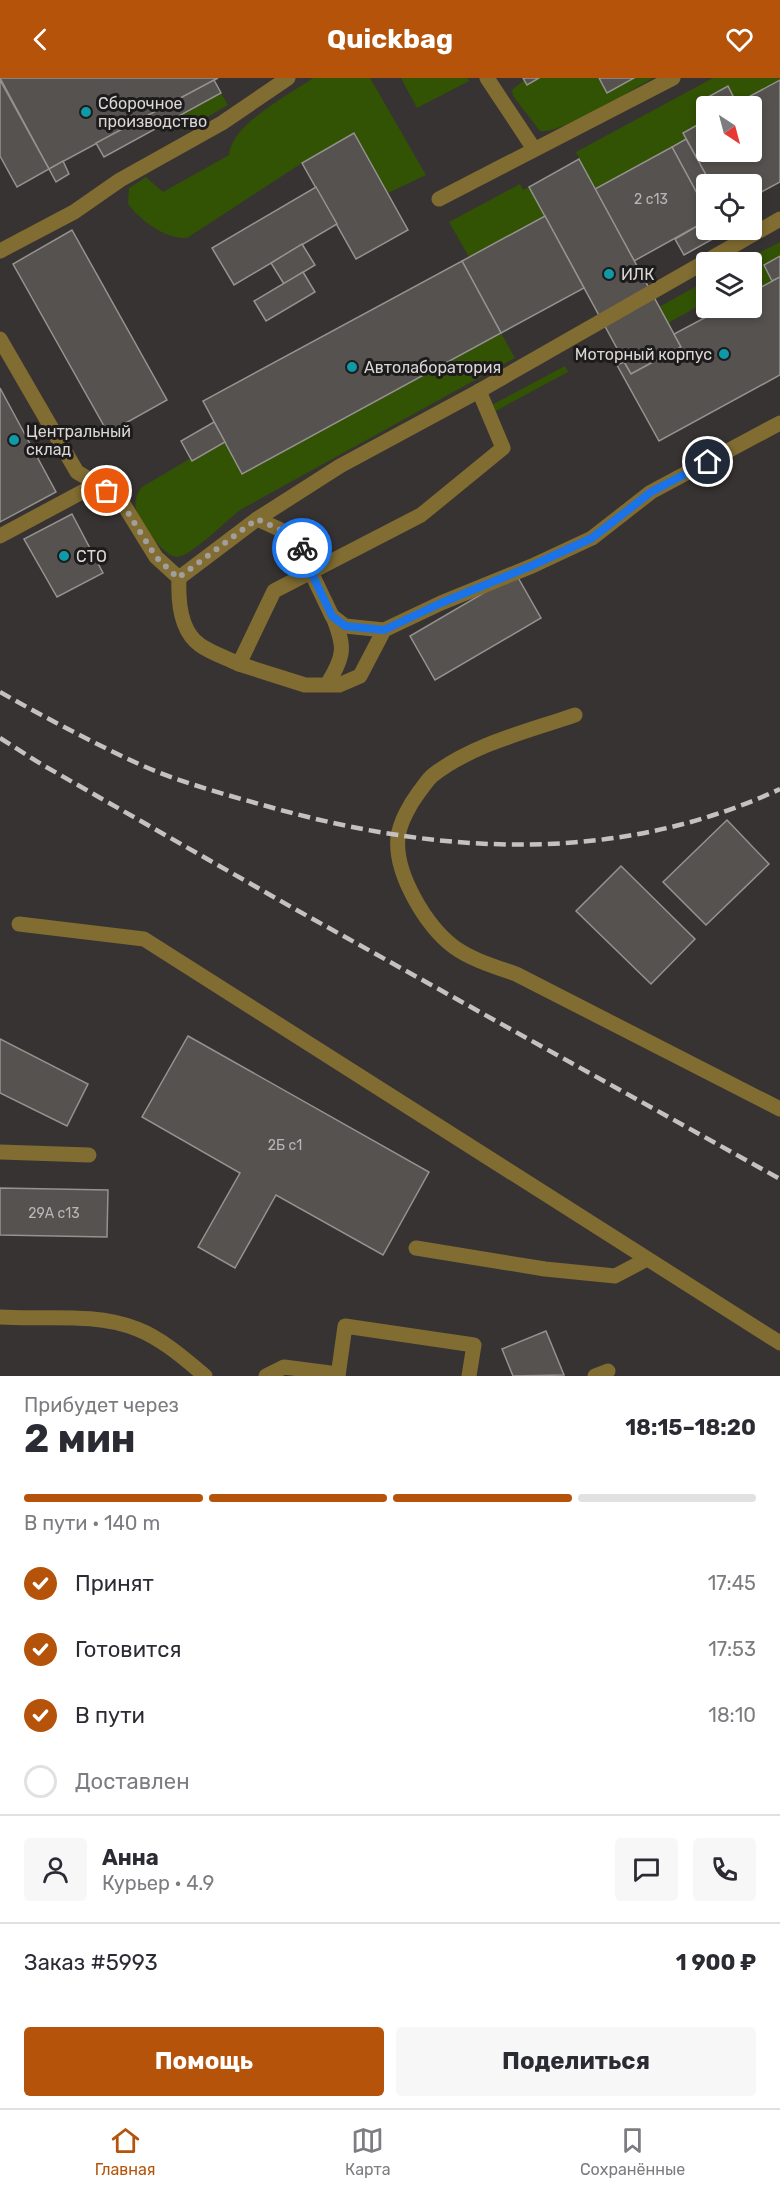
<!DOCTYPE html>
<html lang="ru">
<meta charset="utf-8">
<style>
:root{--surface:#fff;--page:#f7f7f7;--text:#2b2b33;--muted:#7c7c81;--line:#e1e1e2;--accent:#b45309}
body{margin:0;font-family:Rubik,sans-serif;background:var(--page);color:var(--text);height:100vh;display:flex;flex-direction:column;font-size:22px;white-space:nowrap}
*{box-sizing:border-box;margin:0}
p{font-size:20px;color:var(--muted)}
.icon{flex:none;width:33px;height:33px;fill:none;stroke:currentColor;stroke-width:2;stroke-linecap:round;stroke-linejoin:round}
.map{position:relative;height:1298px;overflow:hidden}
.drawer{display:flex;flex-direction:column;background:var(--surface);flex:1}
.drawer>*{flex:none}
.needle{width:39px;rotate:144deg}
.tools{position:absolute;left:696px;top:18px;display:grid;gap:12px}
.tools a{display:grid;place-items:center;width:66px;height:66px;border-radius:6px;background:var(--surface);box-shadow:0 3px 9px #0003;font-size:30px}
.pin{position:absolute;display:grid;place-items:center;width:51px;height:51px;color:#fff;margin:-26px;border:3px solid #fff;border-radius:50%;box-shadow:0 2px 6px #0007}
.courier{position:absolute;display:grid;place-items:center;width:60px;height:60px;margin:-30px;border:4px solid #1a73e8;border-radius:50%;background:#fff;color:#222;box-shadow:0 2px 8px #0007}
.headline em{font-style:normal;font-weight:700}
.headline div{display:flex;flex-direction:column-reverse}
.headline{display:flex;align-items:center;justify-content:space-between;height:102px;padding:0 24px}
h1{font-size:39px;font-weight:700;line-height:45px}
.bar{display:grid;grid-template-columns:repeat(4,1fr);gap:9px 6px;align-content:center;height:72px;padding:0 24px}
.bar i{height:8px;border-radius:4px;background:var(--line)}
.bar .active{background:var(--accent)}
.bar p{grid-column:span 4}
.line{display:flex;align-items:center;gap:15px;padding:0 24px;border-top:2px solid var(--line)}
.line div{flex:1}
.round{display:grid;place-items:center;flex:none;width:63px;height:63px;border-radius:6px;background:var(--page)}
ol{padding:0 24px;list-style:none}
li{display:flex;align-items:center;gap:18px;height:66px}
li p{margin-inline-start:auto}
li .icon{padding:6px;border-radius:50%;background:var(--accent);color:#fff;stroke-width:4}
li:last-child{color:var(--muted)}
li i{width:33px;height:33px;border:3px solid var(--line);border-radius:50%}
.primary-button{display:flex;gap:12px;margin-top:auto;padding:12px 24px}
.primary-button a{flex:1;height:69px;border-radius:6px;background:var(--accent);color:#fff;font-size:24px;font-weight:700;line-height:69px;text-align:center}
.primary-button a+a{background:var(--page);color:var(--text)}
header{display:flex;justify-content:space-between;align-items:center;height:78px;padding:0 24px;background:var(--accent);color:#fff;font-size:27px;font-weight:700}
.tab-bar{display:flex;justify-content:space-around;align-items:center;height:84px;border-top:2px solid var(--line);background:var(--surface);font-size:16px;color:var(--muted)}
.tab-bar a{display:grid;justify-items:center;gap:3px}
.tab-bar .active{color:var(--accent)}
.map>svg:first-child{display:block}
</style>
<header><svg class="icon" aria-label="back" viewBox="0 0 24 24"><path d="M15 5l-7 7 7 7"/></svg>Quickbag<svg class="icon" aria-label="heart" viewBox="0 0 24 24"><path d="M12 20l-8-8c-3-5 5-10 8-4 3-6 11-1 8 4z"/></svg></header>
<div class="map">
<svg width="780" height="1298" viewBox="0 0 780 1298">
<rect width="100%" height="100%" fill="#373332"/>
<g fill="#325204">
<path d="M313 0H370L426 97 388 115 354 56 302 85 187 160C165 161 141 143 128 126L129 110 146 99 163 114 229 77C231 46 289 17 313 0Z"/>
<polygon points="401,0 467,0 469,3 417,30"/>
<path d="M539 0H598L607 15 634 0H653C630 13 562 56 540 53L513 18 512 12 524 2 527 7Z"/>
<polygon points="713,0 780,0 780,2 732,28 706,28 706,42 683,55 686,61 595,111 576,74"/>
<polygon points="221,15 228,27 183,53 176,40"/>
<polygon points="520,106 523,112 529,109 545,138 469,179 449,144"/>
<polygon points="780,164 780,178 764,187 772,203 752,214 752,184 741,184"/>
<polygon points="706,203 706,224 668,245 659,229"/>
<path d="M501 255 515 280 240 432C226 443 190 479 177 479 164 479 138 443 136 431 134 423 137 415 142 409L191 380 192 383 225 364 242 396Z"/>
<polygon points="565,288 568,294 492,335 488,329"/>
</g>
<g fill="#555250" stroke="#959290" stroke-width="1.5">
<polygon points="0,0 218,0 49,91"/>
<polygon points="523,0 539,0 527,7"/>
<polygon points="599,0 634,0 607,15"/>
<polygon points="0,2 49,91 17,109 0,78"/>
<polygon points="214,2 221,15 104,79 96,65"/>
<polygon points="780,2 780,104 752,119 752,106 711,106 683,55 706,42 706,74 752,74 752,28 732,28"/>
<polygon points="728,8 733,18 713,28 708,19"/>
<polygon points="354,55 408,152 356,181 302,85"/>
<polygon points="686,61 711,106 706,106 706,132 672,69"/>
<polygon points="672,69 706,132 706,143 634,183 595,111"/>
<polygon points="579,81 681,269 631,296 529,109"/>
<polygon points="63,83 69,96 56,104 49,91"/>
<polygon points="316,109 337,146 234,207 212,170"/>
<polygon points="545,138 584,210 501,255 462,183"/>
<polygon points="706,143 706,152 717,152 720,157 684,177 675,161"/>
<polygon points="72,152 167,322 108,355 13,186"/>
<polygon points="302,166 315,187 284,206 271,185"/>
<polygon points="780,178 780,199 772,203 764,187"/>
<polygon points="462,183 501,255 242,396 203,323"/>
<polygon points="303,194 315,214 266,243 254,223"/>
<polygon points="780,199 780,297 659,363 617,287 624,284 631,296 681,269 674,256 723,230 752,230 752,214"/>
<polygon points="0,310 56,414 0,444"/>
<polygon points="214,344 225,364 192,383 181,363"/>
<polygon points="72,436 103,495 57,519 24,461"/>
<polygon points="516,496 541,540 435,602 410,558"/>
<polygon points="727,742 769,786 706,847 663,804"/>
<polygon points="621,788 695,861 651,906 576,833"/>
<polygon points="188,958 429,1094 383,1177 276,1117 235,1190 198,1169 240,1095 142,1039"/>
<polygon points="0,961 88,1006 67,1048 0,1015"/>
<polygon points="0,1110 108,1112 107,1159 0,1157"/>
<polygon points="546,1253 564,1297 513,1298 502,1271"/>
</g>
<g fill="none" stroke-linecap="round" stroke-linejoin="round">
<g stroke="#816c31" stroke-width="15">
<polyline points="487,0 534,71"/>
<polyline points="439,121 673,0"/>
<polyline points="0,173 74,134 120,102 222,45 288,0"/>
<polyline points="0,261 77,394 119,419 156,479 179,500 257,441 340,388 479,313 780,141"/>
<polyline points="257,441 279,451 301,467 310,492 332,538 345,548 384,552"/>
<polyline points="0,458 95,407"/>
<path d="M179 500C178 522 180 553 200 567 211 575 227 580 239 586L274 513 421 437 503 370 479 313"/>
<polyline points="239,586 305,607 339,607 360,598 384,552 441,525 532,488 592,460 651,414 780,345"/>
<path d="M328 605C345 577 345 569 333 539"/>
<path d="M575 637C529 653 473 666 433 697 428 701 423 709 419 714 410 726 400 744 398 759 394 795 426 848 454 869 472 882 496 889 516 896L780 1031"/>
<polyline points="19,846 144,861 780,1265"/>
<polyline points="0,1074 89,1077"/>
<polyline points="416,1170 545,1191 615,1198 647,1181"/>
<path d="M0 1239C45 1242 94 1234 137 1251 161 1260 185 1281 205 1298"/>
<polyline points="266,1298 284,1289 338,1296"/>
<polyline points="338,1298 345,1248 474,1267 469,1298"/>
<polyline points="595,1298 608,1293"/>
</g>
<g stroke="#c4c2c1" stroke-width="4.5" stroke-dasharray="12 6" stroke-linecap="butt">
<path d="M0 614C46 640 93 665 141 687 182 705 227 717 270 729 440 777 617 787 780 711"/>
<polyline points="0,660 41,686 293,830 780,1101"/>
</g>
</g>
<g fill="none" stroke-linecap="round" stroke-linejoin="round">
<polyline stroke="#a19e9d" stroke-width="6" stroke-dasharray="0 10.8" points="107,413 118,419 156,479 178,500 257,441 279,451 302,470"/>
<polyline stroke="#1a73e8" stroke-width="8" points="302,470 310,492 332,538 345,548 384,552 441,525 531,488 592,460 651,414 708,384"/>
</g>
<g fill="#0f9aa8" stroke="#1d1b1b" stroke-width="2">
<circle cx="86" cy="34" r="6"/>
<circle cx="609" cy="196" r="6"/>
<circle cx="724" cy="276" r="6"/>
<circle cx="352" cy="289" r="6"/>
<circle cx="14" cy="362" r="6"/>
<circle cx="64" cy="478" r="6"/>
</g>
<g text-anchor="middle" stroke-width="6" stroke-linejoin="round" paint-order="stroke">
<g font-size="14" fill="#b9b6b5">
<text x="651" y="126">2 с13</text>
<text x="285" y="1072">2Б с1</text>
<text x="54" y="1140">29А с13</text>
</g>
<g font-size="16" fill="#dad8d7" stroke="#1d1b1b" text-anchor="start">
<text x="98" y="31">Сборочное<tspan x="98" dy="18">производство</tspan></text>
<text x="621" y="202">ИЛК</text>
<text x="712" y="282" text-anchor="end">Моторный корпус</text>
<text x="364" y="295">Автолаборатория</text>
<text x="26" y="359">Центральный<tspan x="26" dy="18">склад</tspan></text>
<text x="76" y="484">СТО</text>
</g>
</g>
</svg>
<div class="tools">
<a><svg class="needle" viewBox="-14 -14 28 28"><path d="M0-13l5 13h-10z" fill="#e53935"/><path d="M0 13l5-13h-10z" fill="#7c7c81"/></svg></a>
<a><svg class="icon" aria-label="locate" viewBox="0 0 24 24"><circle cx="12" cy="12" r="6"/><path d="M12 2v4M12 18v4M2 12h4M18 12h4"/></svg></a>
<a><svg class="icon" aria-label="layers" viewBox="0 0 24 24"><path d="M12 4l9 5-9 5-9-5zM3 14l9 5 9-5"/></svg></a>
</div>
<div class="pin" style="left:107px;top:413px;background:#ea580c"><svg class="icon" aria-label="bag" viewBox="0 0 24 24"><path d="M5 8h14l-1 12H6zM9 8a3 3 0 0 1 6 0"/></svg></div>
<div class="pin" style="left:708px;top:384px;background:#1f2937"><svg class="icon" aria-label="home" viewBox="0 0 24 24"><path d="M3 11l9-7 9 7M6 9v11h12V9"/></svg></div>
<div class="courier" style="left:302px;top:470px"><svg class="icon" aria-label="bike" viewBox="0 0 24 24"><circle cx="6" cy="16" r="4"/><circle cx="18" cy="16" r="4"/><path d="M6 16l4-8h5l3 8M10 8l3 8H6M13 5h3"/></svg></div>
</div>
<section class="drawer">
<div class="headline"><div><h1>2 мин</h1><p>Прибудет через</p></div><em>18:15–18:20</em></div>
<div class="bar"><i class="active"></i><i class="active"></i><i class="active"></i><i></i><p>В пути · 140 m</p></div>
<ol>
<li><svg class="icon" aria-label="check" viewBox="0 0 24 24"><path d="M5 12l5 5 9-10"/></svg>Принят<p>17:45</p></li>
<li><svg class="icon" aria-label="check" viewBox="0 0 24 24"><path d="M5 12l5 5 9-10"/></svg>Готовится<p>17:53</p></li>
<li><svg class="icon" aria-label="check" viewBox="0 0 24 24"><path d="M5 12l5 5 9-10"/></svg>В пути<p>18:10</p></li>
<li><i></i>Доставлен</li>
</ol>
<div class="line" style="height:108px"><a class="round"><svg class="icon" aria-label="person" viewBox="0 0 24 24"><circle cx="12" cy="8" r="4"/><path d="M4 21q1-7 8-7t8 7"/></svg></a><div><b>Анна</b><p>Курьер · 4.9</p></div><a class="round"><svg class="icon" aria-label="chat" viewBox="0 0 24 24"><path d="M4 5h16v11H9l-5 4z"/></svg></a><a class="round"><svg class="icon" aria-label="phone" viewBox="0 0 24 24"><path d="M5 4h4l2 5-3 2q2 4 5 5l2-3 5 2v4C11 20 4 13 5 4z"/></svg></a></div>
<div class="line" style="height:78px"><div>Заказ #5993</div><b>1 900 ₽</b></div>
<div class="primary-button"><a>Помощь</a><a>Поделиться</a></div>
</section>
<nav class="tab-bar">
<a class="active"><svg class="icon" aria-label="home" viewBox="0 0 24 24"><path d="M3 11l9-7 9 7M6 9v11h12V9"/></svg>Главная</a>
<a><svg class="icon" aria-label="map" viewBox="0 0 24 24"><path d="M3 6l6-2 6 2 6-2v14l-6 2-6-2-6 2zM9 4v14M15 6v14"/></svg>Карта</a>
<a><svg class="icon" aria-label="saved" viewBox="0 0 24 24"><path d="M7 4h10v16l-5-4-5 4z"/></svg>Сохранённые</a>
</nav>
